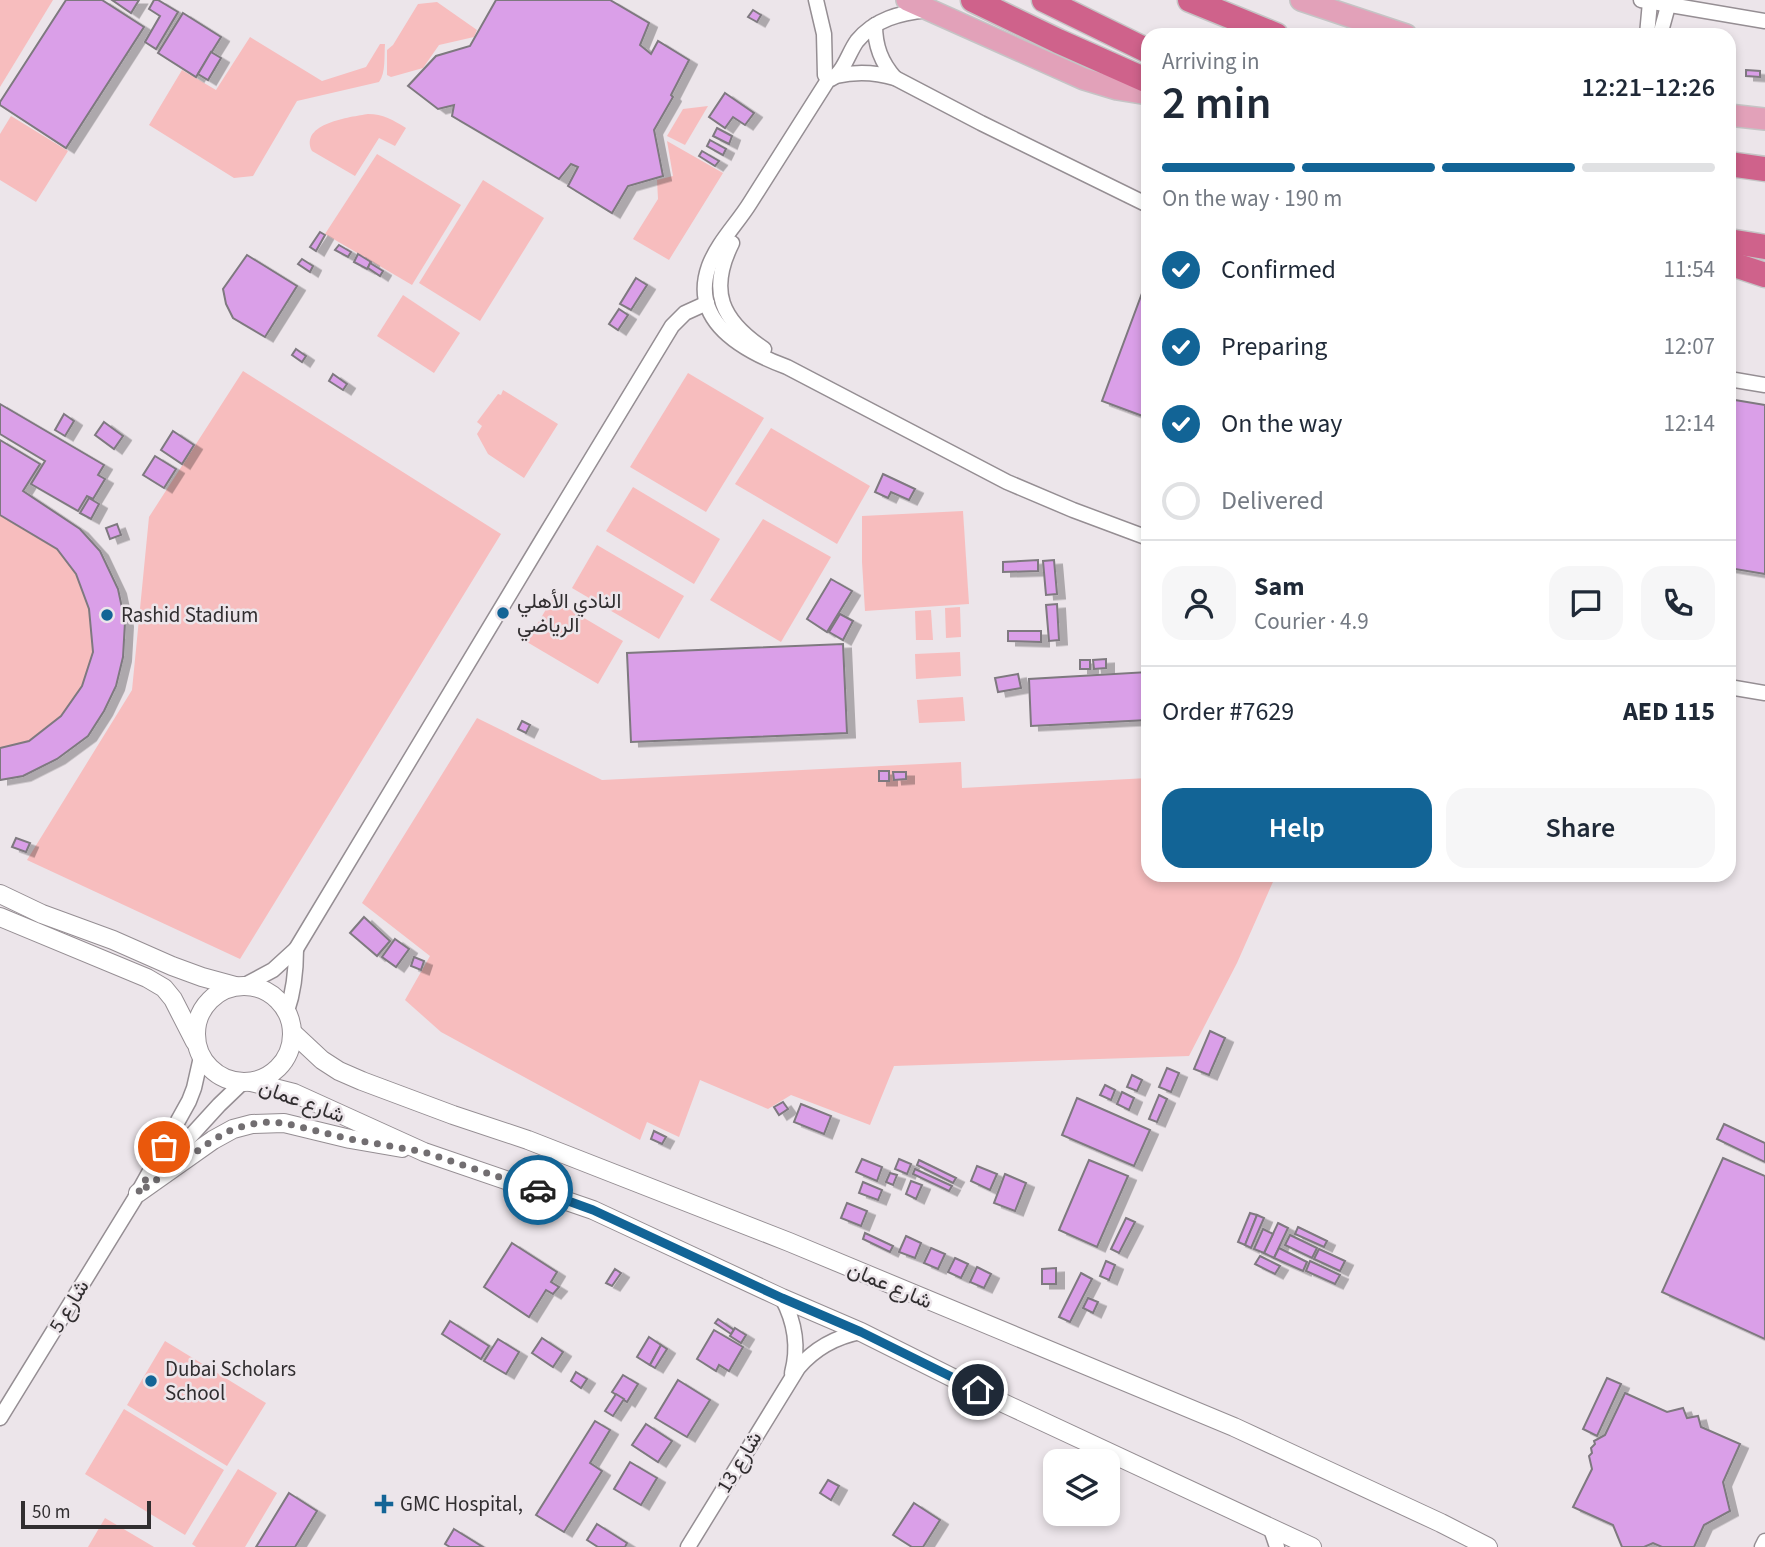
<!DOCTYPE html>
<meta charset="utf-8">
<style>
:root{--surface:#fff;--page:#f6f6f7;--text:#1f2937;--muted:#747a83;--line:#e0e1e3;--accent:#126496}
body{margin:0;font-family:"Source Sans 3",Vazirmatn,sans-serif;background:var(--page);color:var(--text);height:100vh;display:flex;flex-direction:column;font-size:26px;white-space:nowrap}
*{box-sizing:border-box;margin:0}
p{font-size:23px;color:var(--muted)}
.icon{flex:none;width:38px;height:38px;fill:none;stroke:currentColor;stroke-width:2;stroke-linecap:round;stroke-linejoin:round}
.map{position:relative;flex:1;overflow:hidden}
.sheet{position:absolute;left:1141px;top:28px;width:595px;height:854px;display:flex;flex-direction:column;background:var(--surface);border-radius:21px;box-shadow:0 4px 10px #0003}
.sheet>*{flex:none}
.tools{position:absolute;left:1043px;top:1449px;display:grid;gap:14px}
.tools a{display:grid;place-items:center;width:77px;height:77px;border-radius:14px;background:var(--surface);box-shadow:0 4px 10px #0003;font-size:35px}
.scale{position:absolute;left:21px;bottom:18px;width:130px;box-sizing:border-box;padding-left:7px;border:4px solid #312e30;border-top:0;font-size:19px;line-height:24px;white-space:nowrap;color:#312e30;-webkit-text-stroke:5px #ece5ea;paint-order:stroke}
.pin{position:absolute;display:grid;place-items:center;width:60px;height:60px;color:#fff;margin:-30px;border:4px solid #fff;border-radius:50%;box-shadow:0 2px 7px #0007}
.courier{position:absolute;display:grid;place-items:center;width:70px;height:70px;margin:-35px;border:5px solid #126496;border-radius:50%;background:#fff;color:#222;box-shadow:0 2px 9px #0007}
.summary em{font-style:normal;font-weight:600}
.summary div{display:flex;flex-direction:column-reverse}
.summary{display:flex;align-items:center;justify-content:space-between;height:119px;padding:0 21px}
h1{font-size:46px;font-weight:600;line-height:52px}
.bar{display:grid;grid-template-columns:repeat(4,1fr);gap:10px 7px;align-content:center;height:84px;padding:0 21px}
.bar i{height:9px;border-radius:5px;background:var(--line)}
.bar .current{background:var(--accent)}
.bar p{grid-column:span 4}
.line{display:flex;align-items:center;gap:18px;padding:0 21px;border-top:2px solid var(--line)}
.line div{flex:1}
.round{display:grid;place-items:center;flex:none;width:74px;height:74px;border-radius:21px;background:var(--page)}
ol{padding:0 21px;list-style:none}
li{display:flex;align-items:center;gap:21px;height:77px}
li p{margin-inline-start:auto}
li .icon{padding:7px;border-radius:50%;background:var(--accent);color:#fff;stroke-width:4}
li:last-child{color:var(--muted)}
li i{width:38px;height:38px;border:4px solid var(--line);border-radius:50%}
.button{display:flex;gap:14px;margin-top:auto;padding:14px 21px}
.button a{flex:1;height:80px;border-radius:21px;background:var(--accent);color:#fff;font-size:28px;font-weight:600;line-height:80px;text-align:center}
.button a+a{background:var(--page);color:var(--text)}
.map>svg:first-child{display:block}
</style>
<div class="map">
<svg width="1765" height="1547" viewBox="0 0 1765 1547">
<defs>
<filter id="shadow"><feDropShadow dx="8" dy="4.5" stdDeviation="0" flood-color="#0004"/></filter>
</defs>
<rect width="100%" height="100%" fill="#ece5ea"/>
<g fill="#f7bdbe">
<polygon points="0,0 53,0 0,87"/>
<polygon points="437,2 477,30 474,37 439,45 423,68 391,77 387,75 387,50 393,45 418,4"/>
<path d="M250 37 322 81 366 67 380 44H385C384 56 386 73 379 82L297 101 253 176 234 178 149 125 182 70 216 90Z"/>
<polygon points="708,106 685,145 667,136 683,109"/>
<path d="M368 114C383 114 393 120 406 128L395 146 379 138 355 176 312 151C299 123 351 117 368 114Z"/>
<polygon points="11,116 68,151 36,202 0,180 0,134"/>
<polygon points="667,141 723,173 669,260 633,239 658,199 657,180 673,176"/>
<polygon points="377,154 461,205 412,285 325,234"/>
<polygon points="483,180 544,218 480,321 419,283"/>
<polygon points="403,295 460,333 434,373 377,336"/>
<polygon points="243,371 501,534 240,959 27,860 132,690 149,517"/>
<polygon points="688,373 764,418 706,512 630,467"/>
<polygon points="503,390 558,424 524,478 488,454 477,434 482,426 477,422 498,394 501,395"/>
<polygon points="771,428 870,486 837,544 735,484"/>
<polygon points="633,487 720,539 694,584 606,531"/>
<polygon points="963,511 969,604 865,611 862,562 862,516"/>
<polygon points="0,515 57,549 76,574 89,609 93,652 82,686 61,716 29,741 0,748"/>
<polygon points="763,519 831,557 781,642 710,600"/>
<polygon points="597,545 684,596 659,639 572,588"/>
<polygon points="552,599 623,641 598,684 527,642"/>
<polygon points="960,607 961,637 946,638 945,608"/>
<polygon points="931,610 933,640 916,640 915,611"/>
<polygon points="960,652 961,676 916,679 915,654"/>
<polygon points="963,697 965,721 919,723 917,700"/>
<polygon points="477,718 602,780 961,762 962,788 1148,778 1148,875 1276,875 1237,963 1189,1056 894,1066 870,1125 791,1095 768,1109 700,1080 679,1137 647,1122 640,1140 441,1032 405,1000 430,956 362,903"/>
<polygon points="165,1341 266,1403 227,1466 127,1405"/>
<polygon points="124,1409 224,1470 185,1535 85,1474"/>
<polygon points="238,1469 277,1493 245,1547 196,1547 192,1544"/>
<polygon points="105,1518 154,1547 88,1547"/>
</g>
<g fill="#da9fe8" stroke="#7e797f" stroke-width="2" filter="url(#shadow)">
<polygon points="66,0 102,0 144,27 66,148 0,105 0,102"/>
<polygon points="112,0 139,0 131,13"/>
<polygon points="154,0 158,0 178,12 156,49 145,42 160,16 149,9"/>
<polygon points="496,0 610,0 649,23 640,45 651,54 658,41 689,60 671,95 673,97 654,130 663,176 628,186 612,213 568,186 578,167 571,164 559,179 452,116 454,105 438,109 408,86 436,56 470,46"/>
<polygon points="753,10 761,15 757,22 748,17"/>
<polygon points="183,13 221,37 196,77 158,53"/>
<polygon points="211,52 221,58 208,80 198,74"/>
<polygon points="1746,70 1760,71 1760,77 1746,76"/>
<polygon points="725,93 754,113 745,125 733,117 725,128 709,117"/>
<polygon points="717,128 732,136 729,144 713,136"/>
<polygon points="710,140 726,149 723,155 707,146"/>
<polygon points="702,151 719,161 715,166 699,156"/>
<polygon points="320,232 325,235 316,251 310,247"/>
<polygon points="339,245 351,252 348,257 335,250"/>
<polygon points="358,254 371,262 367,269 354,262"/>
<polygon points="247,255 297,286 265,337 233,318 226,304 223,289"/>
<polygon points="302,259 313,266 310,272 298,264"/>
<polygon points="370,263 383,271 380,276 368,268"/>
<polygon points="1148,277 1148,418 1102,401"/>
<polygon points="636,278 647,285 631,310 620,304"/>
<polygon points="619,309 628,315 618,330 609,324"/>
<polygon points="296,349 306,356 302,362 292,355"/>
<polygon points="333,374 347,384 343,390 329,381"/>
<polygon points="1729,399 1765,405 1765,574 1729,568"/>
<polygon points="0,404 104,465 98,475 105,479 93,499 87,496 78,511 31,484 45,461 0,434"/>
<polygon points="64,414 74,421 65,436 55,430"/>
<polygon points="104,422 123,436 114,449 95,435"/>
<polygon points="173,431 194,445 182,464 161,450"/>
<polygon points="0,440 40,464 23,491 80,529 100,551 118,589 125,622 123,657 116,686 104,711 88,736 57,759 23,776 0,780 0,748 29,741 61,716 82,686 93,652 89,609 76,574 57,549 0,515"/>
<polygon points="155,456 176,469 164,488 143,475"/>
<polygon points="883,474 915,489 909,500 891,492 888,498 875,492"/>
<polygon points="89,498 99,504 91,519 80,513"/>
<polygon points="117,524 121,535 110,539 106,528"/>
<polygon points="1038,560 1038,571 1003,572 1003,562"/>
<polygon points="1054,560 1057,594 1046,595 1043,561"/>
<polygon points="831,579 852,591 827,632 807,619"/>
<polygon points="1057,604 1059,640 1049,641 1046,605"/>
<polygon points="840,614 853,621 843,640 829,632"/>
<polygon points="1008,631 1041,631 1041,642 1008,641"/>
<polygon points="843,644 847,733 631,742 627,653"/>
<polygon points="1106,659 1106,668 1094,669 1093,660"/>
<rect x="1080" y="660" width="10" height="9"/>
<polygon points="1148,672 1148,720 1031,726 1029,679"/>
<polygon points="1018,674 1021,688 998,692 995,678"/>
<polygon points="522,721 530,725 526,733 518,729"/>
<rect x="879" y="771" width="10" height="10"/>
<polygon points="893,772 906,772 906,779 894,780"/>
<polygon points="16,838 30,843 26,852 12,847"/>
<polygon points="364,917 390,941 377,956 350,933"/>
<polygon points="395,939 409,949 396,967 382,957"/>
<polygon points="414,957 424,961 421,970 411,966"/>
<polygon points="1210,1031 1225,1038 1209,1075 1194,1069"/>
<polygon points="1167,1068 1179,1073 1171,1092 1159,1087"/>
<polygon points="1132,1075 1142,1080 1137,1091 1127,1087"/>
<polygon points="1105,1085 1115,1090 1111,1100 1100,1095"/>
<polygon points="1122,1092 1134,1098 1129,1110 1117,1104"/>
<polygon points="1159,1095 1167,1099 1157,1122 1149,1119"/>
<polygon points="1077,1098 1150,1130 1134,1166 1062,1135"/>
<polygon points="783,1102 788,1109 779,1115 774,1107"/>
<polygon points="801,1104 831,1116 824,1134 794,1122"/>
<polygon points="1724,1124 1765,1143 1765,1162 1717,1139"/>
<polygon points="654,1131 666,1137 662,1144 651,1139"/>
<polygon points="1723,1158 1765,1176 1765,1339 1662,1292"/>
<polygon points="862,1159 882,1167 877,1181 856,1172"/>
<polygon points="899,1159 911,1164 907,1174 895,1169"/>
<polygon points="919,1160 956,1178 953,1183 917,1165"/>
<polygon points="1089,1160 1128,1176 1097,1247 1059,1230"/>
<polygon points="977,1166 997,1174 990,1190 971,1181"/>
<polygon points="915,1169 952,1186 949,1191 913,1174"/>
<polygon points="890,1173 897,1175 893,1185 886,1182"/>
<polygon points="1005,1174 1026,1183 1015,1211 994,1203"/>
<polygon points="911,1181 922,1185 916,1199 906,1194"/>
<polygon points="863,1182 882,1190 878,1200 859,1193"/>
<polygon points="847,1203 867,1211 861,1226 841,1218"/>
<polygon points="1250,1213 1257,1215 1245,1245 1238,1242"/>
<polygon points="1257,1215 1264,1218 1251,1248 1245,1245"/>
<polygon points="1126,1218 1135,1222 1119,1253 1111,1249"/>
<polygon points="1278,1223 1288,1228 1274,1258 1264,1253"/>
<polygon points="1298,1227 1327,1241 1324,1247 1295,1234"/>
<polygon points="1263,1229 1273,1234 1264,1253 1254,1249"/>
<polygon points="865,1233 893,1246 890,1252 863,1239"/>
<polygon points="1290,1235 1317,1248 1312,1258 1285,1245"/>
<polygon points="906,1236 921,1243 915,1258 899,1252"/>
<polygon points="512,1243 557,1272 551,1282 559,1287 553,1294 546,1290 529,1317 484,1287"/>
<polygon points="931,1248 945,1254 938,1269 924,1263"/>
<polygon points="1279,1248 1307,1262 1303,1271 1274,1258"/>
<polygon points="1319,1249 1345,1261 1340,1271 1314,1259"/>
<polygon points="1260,1256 1280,1266 1275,1274 1255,1264"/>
<polygon points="955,1258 968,1264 961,1278 948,1272"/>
<polygon points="1106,1261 1115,1265 1109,1280 1100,1276"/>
<polygon points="1310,1261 1340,1275 1335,1284 1306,1271"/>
<polygon points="977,1267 991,1274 984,1288 970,1282"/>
<polygon points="1056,1268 1056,1284 1042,1284 1042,1269"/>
<polygon points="615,1269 621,1273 612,1286 606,1283"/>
<polygon points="1081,1273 1092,1279 1070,1322 1059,1317"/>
<polygon points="1088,1298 1098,1302 1093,1313 1083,1308"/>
<polygon points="718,1319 734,1330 731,1334 715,1323"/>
<polygon points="450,1321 489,1346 481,1359 442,1334"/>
<polygon points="735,1328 746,1335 741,1343 730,1336"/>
<polygon points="714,1330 743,1347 729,1371 719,1365 716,1371 697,1359"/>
<polygon points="649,1337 661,1345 650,1365 637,1357"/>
<polygon points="542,1338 563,1352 553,1367 532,1353"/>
<polygon points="498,1339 519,1352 506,1374 484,1361"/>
<polygon points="661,1345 667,1349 655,1368 650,1365"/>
<polygon points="576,1372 587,1379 581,1388 571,1381"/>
<polygon points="623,1375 638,1384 627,1402 612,1392"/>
<polygon points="1607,1378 1621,1384 1597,1436 1583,1429"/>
<polygon points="678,1380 710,1400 687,1437 655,1418"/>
<polygon points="1625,1393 1667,1412 1683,1408 1687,1418 1698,1416 1701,1427 1740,1444 1723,1482 1730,1511 1704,1525 1694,1547 1662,1547 1653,1543 1644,1547 1622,1547 1613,1525 1573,1507 1592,1469 1589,1456 1592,1453 1591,1448 1595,1444 1594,1441 1605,1435"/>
<polygon points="616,1394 624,1399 613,1416 605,1411"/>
<polygon points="595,1421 610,1430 590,1463 602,1471 564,1532 536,1515"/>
<polygon points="646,1424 672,1441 658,1462 632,1445"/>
<polygon points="630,1462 657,1478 641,1505 614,1489"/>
<polygon points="828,1480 839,1486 831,1500 820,1493"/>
<polygon points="289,1493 317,1511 295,1547 256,1547"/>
<polygon points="914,1503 940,1520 923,1547 912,1547 893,1535"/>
<polygon points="597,1524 627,1543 625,1547 598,1547 587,1540"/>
<polygon points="454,1529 483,1547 450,1547 445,1544"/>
</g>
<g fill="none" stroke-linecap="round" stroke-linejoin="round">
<g stroke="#958e93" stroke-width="17">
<g id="minor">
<polyline points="816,0 824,34 825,75 828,80"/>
<polyline points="1641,0 1765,21"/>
<path d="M927 10C900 13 875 19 857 41 848 53 843 76 828 80 802 121 776 162 750 203 737 224 718 242 709 266 689 322 744 351 787 367L1007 482 1073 510 1148 538"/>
<path d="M875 25C875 46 881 62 895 78"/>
<polyline points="1647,35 1650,2"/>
<polyline points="1660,35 1668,6"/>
<path d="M836 76C857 71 875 72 895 78L981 123 1148 205"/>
<path d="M732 243C708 291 721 320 764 349"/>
<polyline points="1729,379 1765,385"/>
<polyline points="1729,687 1765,693"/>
<polyline points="245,985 273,970 296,949 544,537 672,326 685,313 707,303"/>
<path d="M287 1011C294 991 296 971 296 949"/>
<polyline points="156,1174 219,1105 243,1082"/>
<path d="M782 1298C795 1322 799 1347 792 1373"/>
<polyline points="0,1418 134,1200 189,1101 194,1088 201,1057"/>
<polyline points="1271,1529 1277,1547"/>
<path d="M688 1547 798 1368C815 1348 835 1337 861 1332"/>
<polyline points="1762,1547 1765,1541"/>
</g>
</g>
<g stroke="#958e93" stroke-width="20">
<g id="tertiary">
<polyline points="0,894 42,914 113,940 172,966 202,977 235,986"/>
<polyline points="0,917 147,978 164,988 173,999 195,1042"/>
<circle cx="244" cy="1034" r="48"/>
<polyline points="292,1032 322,1060 339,1071 362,1081 453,1115 528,1140 789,1242 1234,1427 1441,1523 1488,1547"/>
<polyline points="251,1082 294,1093 424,1152 593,1210 782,1298 861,1332 1001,1402 1312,1547"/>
<polyline points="138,1193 213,1140 233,1129 252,1124 284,1123 350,1139 402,1148"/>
</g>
</g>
<g stroke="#c5c4c5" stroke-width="24">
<g id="primary">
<polyline points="907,0 1084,79 1117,89 1148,94"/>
<polyline points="1301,0 1406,35"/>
<polyline points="1729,115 1765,119"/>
</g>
</g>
<g stroke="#c5c4c5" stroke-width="27">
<g id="motorway">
<polyline points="973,0 1058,41 1148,81"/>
<polyline points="1044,0 1148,51"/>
<polyline points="1190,0 1276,35"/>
<polyline points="1729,164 1765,169"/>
<polyline points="1729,241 1765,247"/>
<polyline points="1729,263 1765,275"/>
</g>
</g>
<use href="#minor" stroke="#fff" stroke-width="14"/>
<use href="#tertiary" stroke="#fff" stroke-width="18"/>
<use href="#primary" stroke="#e2a1b9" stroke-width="21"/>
<use href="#motorway" stroke="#cf628b" stroke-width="24"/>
</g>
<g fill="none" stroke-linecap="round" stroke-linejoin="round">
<polyline stroke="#726e71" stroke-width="7" stroke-dasharray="0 12.6" points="164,1147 138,1193 213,1140 233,1129 252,1124 268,1122 284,1123 350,1139 424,1152 538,1190"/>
<polyline stroke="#126496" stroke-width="9" points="538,1190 593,1210 782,1298 861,1332 978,1390"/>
</g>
<g fill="#126496" stroke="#ece5ea" stroke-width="2.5">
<circle cx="503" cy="613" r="7"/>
<circle cx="107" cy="615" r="7"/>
<circle cx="151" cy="1381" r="7"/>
<path d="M380.5 1493.5h7v7h7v7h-7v7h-7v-7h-7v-7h7z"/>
</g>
<g text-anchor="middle" stroke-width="5" stroke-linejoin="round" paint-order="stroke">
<g font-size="21" fill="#312e30" stroke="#ece5ea" text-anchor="start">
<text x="517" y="608">النادي الأهلي<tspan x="517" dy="24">الرياضي</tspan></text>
<text x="121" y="622">Rashid Stadium</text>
<text x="165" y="1376">Dubai Scholars<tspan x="165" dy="24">School</tspan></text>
<text x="400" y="1511">GMC Hospital,</text>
</g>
<g font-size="21" fill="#312e30" stroke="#ece5ea">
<text transform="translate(302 1101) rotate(20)" y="7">شارع عمان</text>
<text transform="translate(890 1285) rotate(23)" y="7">شارع عمان</text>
<text transform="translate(69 1306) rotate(-59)" y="7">شارع 5</text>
<text transform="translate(739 1462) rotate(-59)" y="7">شارع 13</text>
</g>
</g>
</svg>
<div class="tools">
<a><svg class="icon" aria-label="layers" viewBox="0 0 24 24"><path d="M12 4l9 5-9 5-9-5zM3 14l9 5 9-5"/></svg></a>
</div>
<div class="scale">50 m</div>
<div class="pin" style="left:164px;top:1147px;background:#ea580c"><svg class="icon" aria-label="bag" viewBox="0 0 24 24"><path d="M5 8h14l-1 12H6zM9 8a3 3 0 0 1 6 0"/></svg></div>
<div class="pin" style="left:978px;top:1390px;background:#1f2937"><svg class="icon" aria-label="home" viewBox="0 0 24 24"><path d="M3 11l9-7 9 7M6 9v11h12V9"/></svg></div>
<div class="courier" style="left:538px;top:1190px"><svg class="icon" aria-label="car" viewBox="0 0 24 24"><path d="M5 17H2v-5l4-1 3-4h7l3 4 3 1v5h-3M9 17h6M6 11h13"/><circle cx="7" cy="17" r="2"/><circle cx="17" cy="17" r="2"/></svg></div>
<section class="sheet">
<div class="summary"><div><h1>2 min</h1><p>Arriving in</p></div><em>12:21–12:26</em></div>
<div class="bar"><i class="current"></i><i class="current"></i><i class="current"></i><i></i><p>On the way · 190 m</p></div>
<ol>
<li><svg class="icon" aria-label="check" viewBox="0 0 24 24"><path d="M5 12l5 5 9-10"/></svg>Confirmed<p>11:54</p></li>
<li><svg class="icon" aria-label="check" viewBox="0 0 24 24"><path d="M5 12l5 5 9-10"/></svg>Preparing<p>12:07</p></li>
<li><svg class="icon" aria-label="check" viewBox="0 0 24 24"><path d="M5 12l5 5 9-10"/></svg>On the way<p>12:14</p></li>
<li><i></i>Delivered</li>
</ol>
<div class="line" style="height:126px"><a class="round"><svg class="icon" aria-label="person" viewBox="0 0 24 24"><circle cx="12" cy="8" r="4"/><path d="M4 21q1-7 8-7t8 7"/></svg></a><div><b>Sam</b><p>Courier · 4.9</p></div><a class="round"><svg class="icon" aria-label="chat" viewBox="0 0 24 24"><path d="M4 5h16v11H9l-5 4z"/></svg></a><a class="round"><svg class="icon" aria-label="phone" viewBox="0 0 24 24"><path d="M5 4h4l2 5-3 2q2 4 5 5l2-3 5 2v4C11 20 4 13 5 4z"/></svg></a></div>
<div class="line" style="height:91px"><div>Order #7629</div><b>AED 115</b></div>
<div class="button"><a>Help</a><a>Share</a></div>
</section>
</div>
